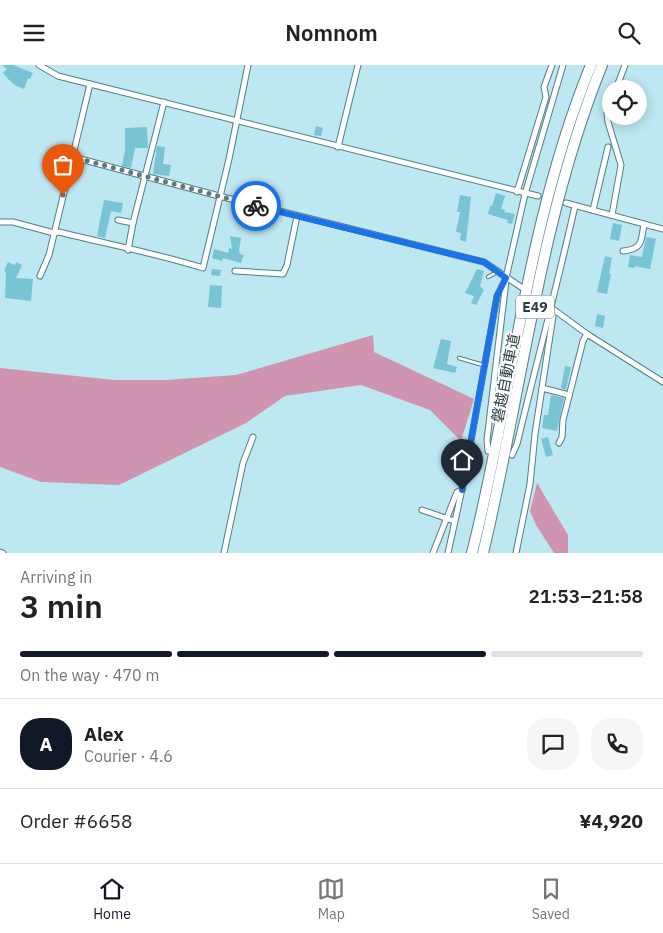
<!DOCTYPE html>
<meta charset="utf-8">
<style>
:root{--surface:#fff;--page:#f6f6f6;--text:#222;--muted:#767676;--line:#e0e0e0;--accent:#111827}
body{margin:0;font-family:"IBM Plex Sans","Noto Sans JP",sans-serif;background:var(--page);color:var(--text);height:100vh;display:flex;flex-direction:column;font-size:19px;white-space:nowrap}
*{box-sizing:border-box;margin:0}
p{font-size:16px;color:var(--muted)}
.icon{flex:none;width:28px;height:28px;fill:none;stroke:currentColor;stroke-width:2;stroke-linecap:round;stroke-linejoin:round}
.map{position:relative;height:488px;overflow:hidden}
.panel{display:flex;flex-direction:column;background:var(--surface);flex:1}
.panel>*{flex:none}
.buttons{position:absolute;left:602px;top:15px;display:grid;gap:10px}
.buttons a{display:grid;place-items:center;width:45px;height:45px;border-radius:50%;background:var(--surface);box-shadow:0 2px 12px #0003;font-size:25px}
.pin{position:absolute;display:grid;place-items:center;width:42px;height:42px;color:#fff;margin:-51px -21px;border-radius:50% 50% 50% 0;rotate:-45deg;box-shadow:0 0 5px #0007}
.pin .icon{rotate:45deg}
.courier{position:absolute;display:grid;place-items:center;width:50px;height:50px;margin:-25px;border:4px solid #1a73e8;border-radius:50%;background:#fff;color:#222;box-shadow:0 1px 6px #0007}
.head em{font-style:normal;font-weight:600}
.head div{display:flex;flex-direction:column-reverse}
.head{display:flex;align-items:center;justify-content:space-between;height:85px;padding:0 20px}
h1{font-size:32px;font-weight:600;line-height:38px}
.bar{display:grid;grid-template-columns:repeat(4,1fr);gap:8px 5px;align-content:center;height:60px;padding:0 20px}
.bar i{height:6px;border-radius:4px;background:var(--line)}
.bar .on{background:var(--accent)}
.bar p{grid-column:span 4}
.line{display:flex;align-items:center;gap:12px;padding:0 20px;border-top:1px solid var(--line)}
.line div{flex:1}
.round{display:grid;place-items:center;flex:none;width:52px;height:52px;border-radius:20px;background:var(--page)}
header{display:flex;justify-content:space-between;align-items:center;height:65px;padding:0 20px;background:var(--surface);font-size:22px;font-weight:600}
.tabs{display:flex;justify-content:space-around;align-items:center;height:70px;border-top:1px solid var(--line);background:var(--surface);font-size:14px;color:var(--muted)}
.tabs a{display:grid;justify-items:center;gap:2px}
.tabs .on{color:var(--accent)}
.map>svg:first-child{display:block}
</style>
<header><svg class="icon" aria-label="menu" viewBox="0 0 24 24"><path d="M4 6h16M4 12h16M4 18h16"/></svg>Nomnom<svg class="icon" aria-label="search" viewBox="0 0 24 24"><circle cx="10" cy="10" r="6"/><path d="M15 15l6 6"/></svg></header>
<div class="map">
<svg width="663" height="488" viewBox="0 0 663 488">
<rect width="100%" height="100%" fill="#bde7f1"/>
<g fill="#cf94b0">
<polygon points="373,270 374,287 474,334 461,376 430,345 361,320 285,331 246,358 119,420 41,417 0,402 0,303 114,315 166,315 236,310"/>
<polygon points="537,418 568,470 568,488 554,488 536,460 530,446"/>
</g>
<g fill="#78c3d4">
<polygon points="2,0 13,0 33,8 30,14 28,13 24,24 15,20 8,14 3,8 7,4"/>
<polygon points="316,61 323,63 321,71 314,70"/>
<polygon points="147,62 148,83 135,83 131,103 122,101 125,85 125,63"/>
<polygon points="157,81 165,82 163,99 171,100 169,111 153,109"/>
<polygon points="496,128 505,131 501,144 505,145 504,147 515,149 512,159 507,158 508,155 488,149 490,141 492,141"/>
<polygon points="460,130 471,132 466,177 460,175 461,168 456,167 460,147 457,147"/>
<polygon points="104,135 123,138 121,148 111,146 105,173 97,171"/>
<polygon points="613,158 622,160 619,176 610,174"/>
<polygon points="230,171 241,173 239,186 240,189 244,190 241,198 223,193 222,196 212,193 214,184 228,188 229,183 232,184"/>
<polygon points="646,172 656,174 650,204 635,201 635,203 628,202 630,190 642,192"/>
<polygon points="605,191 612,193 609,209 611,209 607,229 597,227"/>
<polygon points="8,197 15,200 16,197 22,200 16,213 33,214 31,236 5,233 6,207 4,206"/>
<polygon points="212,204 221,205 220,211 211,210"/>
<polygon points="477,204 484,206 480,221 484,225 476,240 471,238 474,231 465,228"/>
<polygon points="210,220 222,221 221,243 208,242"/>
<polygon points="597,249 605,251 603,263 595,261"/>
<polygon points="441,274 451,276 447,299 457,302 455,308 433,303"/>
<polygon points="565,301 571,302 566,325 561,323"/>
<polygon points="551,330 564,333 557,366 542,363 544,350 548,350"/>
<polygon points="548,372 553,390 546,392 541,374"/>
</g>
<g fill="none" stroke-linecap="round" stroke-linejoin="round">
<g stroke="#557c85" stroke-width="4.5">
<g id="lane">
<polyline points="488,212 497,207"/>
<polyline points="459,293 483,300"/>
</g>
</g>
<g stroke="#557c85" stroke-width="7">
<g id="street">
<polyline points="39,0 58,11 538,131"/>
<polyline points="616,24 625,0"/>
<polyline points="611,37 607,48 608,57 621,100 612,150"/>
<polyline points="338,82 358,0"/>
<polyline points="73,92 219,131 484,197 521,222"/>
<polyline points="517,127 546,32 544,22 552,0"/>
<polyline points="566,138 663,164"/>
<polyline points="593,145 608,82"/>
<polyline points="118,155 133,158"/>
<path d="M0 157H13L54 168 59 167C107 179 155 188 203 203L229 94 248 0"/>
<polyline points="128,185 133,158 164,37"/>
<path d="M623 186C643 184 641 176 644 159"/>
<polyline points="235,206 283,209 287,200 297,151"/>
<polyline points="40,211 49,190 90,19"/>
<polyline points="542,236 587,269 663,317"/>
<polyline points="542,323 569,330"/>
<polyline points="559,378 562,372 563,355 583,276 587,269"/>
<polyline points="488,386 487,375 506,216"/>
<path d="M512 390 517 379C536 300 557 221 575 141"/>
<polyline points="422,445 454,456"/>
<polyline points="0,487 3,488"/>
<polyline points="224,488 243,398 253,372"/>
<polyline points="433,488 457,427 462,425"/>
<polyline points="448,488 464,415 497,231 506,213 525,129 563,0"/>
<polyline points="516,488 530,419 535,369 553,251 551,242"/>
</g>
</g>
<g stroke="#557c85" stroke-width="12">
<g id="highway">
<path d="M472 488C513 326 527 156 591 0"/>
<path d="M483 488C522 326 539 156 602 0"/>
</g>
</g>
<use href="#lane" stroke="#fff" stroke-width="2.5"/>
<use href="#street" stroke="#fff" stroke-width="5"/>
<use href="#highway" stroke="#fff" stroke-width="10"/>
</g>
<g fill="none" stroke-linecap="round" stroke-linejoin="round">
<polyline stroke="#5f787f" stroke-width="5" stroke-dasharray="0 9" points="63,130 73,92 256,141"/>
<polyline stroke="#1a73e8" stroke-width="6" points="256,141 484,197 506,213 497,231 462,425"/>
</g>
<g text-anchor="middle" stroke-width="4.5" stroke-linejoin="round" paint-order="stroke">
<rect fill="#fff" stroke="#6b777a" stroke-width="1" x="516" y="230.5" width="38" height="23" rx="4"/>
<g font-size="14" font-weight="bold" fill="#2c3d41">
<text x="535" y="247">E49</text>
</g>
<g font-size="15" fill="#2c3d41" stroke="#fff">
<text transform="translate(506 313) rotate(-79)" y="5">磐越自動車道</text>
</g>
</g>
</svg>
<div class="buttons">
<a><svg class="icon" aria-label="locate" viewBox="0 0 24 24"><circle cx="12" cy="12" r="6"/><path d="M12 2v4M12 18v4M2 12h4M18 12h4"/></svg></a>
</div>
<div class="pin" style="left:63px;top:130px;background:#ea580c"><svg class="icon" aria-label="bag" viewBox="0 0 24 24"><path d="M5 8h14l-1 12H6zM9 8a3 3 0 0 1 6 0"/></svg></div>
<div class="pin" style="left:462px;top:425px;background:#1f2937"><svg class="icon" aria-label="home" viewBox="0 0 24 24"><path d="M3 11l9-7 9 7M6 9v11h12V9"/></svg></div>
<div class="courier" style="left:256px;top:141px"><svg class="icon" aria-label="bike" viewBox="0 0 24 24"><circle cx="6" cy="16" r="4"/><circle cx="18" cy="16" r="4"/><path d="M6 16l4-8h5l3 8M10 8l3 8H6M13 5h3"/></svg></div>
</div>
<section class="panel">
<div class="head"><div><h1>3 min</h1><p>Arriving in</p></div><em>21:53–21:58</em></div>
<div class="bar"><i class="on"></i><i class="on"></i><i class="on"></i><i></i><p>On the way · 470 m</p></div>
<div class="line" style="height:90px"><b class="round" style="background:var(--accent);color:#fff">A</b><div><b>Alex</b><p>Courier · 4.6</p></div><a class="round"><svg class="icon" aria-label="chat" viewBox="0 0 24 24"><path d="M4 5h16v11H9l-5 4z"/></svg></a><a class="round"><svg class="icon" aria-label="phone" viewBox="0 0 24 24"><path d="M5 4h4l2 5-3 2q2 4 5 5l2-3 5 2v4C11 20 4 13 5 4z"/></svg></a></div>
<div class="line" style="height:65px"><div>Order #6658</div><b>¥4,920</b></div>
</section>
<nav class="tabs">
<a class="on"><svg class="icon" aria-label="home" viewBox="0 0 24 24"><path d="M3 11l9-7 9 7M6 9v11h12V9"/></svg>Home</a>
<a><svg class="icon" aria-label="map" viewBox="0 0 24 24"><path d="M3 6l6-2 6 2 6-2v14l-6 2-6-2-6 2zM9 4v14M15 6v14"/></svg>Map</a>
<a><svg class="icon" aria-label="saved" viewBox="0 0 24 24"><path d="M7 4h10v16l-5-4-5 4z"/></svg>Saved</a>
</nav>
